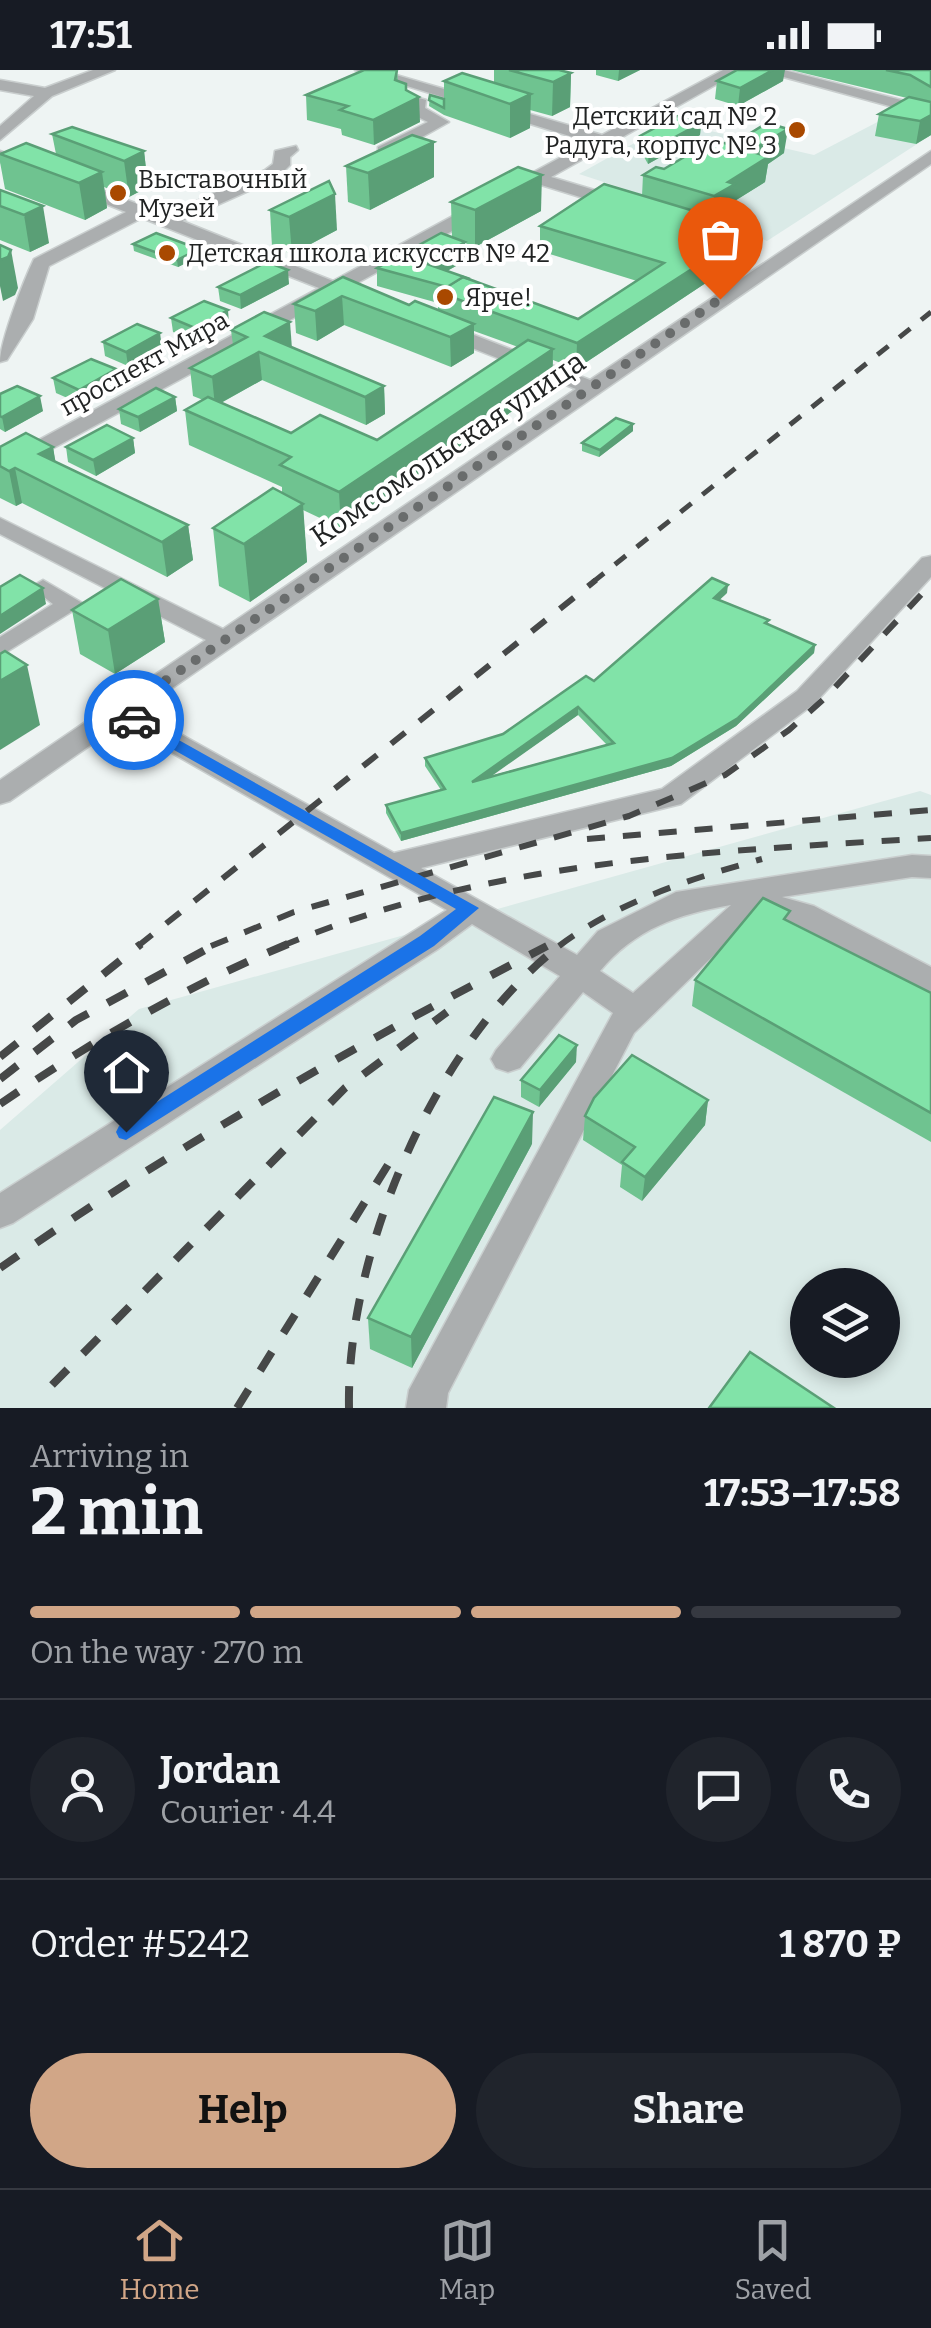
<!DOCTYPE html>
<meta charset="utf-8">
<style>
:root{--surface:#171b24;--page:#20242c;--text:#f1f3f6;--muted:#9ea1a6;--line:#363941;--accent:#d1a687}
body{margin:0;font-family:Bitter,serif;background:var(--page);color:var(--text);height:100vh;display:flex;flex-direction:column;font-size:38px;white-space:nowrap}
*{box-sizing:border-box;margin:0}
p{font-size:32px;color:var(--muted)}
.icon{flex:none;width:55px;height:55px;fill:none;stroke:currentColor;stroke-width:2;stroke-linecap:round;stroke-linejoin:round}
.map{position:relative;height:1338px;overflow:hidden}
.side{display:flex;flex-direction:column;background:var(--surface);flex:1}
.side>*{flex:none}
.buttons{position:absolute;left:790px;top:1198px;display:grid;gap:20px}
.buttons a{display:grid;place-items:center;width:110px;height:110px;border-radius:50%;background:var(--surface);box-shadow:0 5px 15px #0003;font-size:50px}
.pin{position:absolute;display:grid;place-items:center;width:85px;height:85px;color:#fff;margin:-102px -42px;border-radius:50% 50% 50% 0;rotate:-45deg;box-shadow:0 0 10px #0007}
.pin .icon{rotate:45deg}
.courier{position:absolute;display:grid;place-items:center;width:100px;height:100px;margin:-50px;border:8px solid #1a73e8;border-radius:50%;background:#fff;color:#222;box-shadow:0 2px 12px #0007}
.summary em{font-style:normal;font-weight:700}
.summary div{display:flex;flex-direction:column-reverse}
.summary{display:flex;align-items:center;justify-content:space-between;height:170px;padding:0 30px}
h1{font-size:65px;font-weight:700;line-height:75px}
.bar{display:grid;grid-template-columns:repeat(4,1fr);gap:15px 10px;align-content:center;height:120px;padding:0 30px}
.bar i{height:12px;border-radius:8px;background:var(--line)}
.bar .active{background:var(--accent)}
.bar p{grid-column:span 4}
.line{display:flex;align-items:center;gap:25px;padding:0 30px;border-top:2px solid var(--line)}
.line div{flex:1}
.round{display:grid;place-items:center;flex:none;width:105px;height:105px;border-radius:52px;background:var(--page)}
.cta{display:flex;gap:20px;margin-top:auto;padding:20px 30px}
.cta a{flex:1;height:115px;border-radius:60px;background:var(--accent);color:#111;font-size:40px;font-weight:700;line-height:115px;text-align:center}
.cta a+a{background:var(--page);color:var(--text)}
.status{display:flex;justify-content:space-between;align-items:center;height:70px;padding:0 50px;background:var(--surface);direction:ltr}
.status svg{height:28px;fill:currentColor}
.tab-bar{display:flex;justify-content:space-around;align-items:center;height:140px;border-top:2px solid var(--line);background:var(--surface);font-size:28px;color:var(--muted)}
.tab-bar a{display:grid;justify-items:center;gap:5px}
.tab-bar .active{color:var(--accent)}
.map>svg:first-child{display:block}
</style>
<div class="status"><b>17:51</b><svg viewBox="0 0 49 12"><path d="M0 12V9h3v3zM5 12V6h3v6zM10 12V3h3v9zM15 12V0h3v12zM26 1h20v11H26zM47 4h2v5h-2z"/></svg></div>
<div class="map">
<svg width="931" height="1338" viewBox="0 0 931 1338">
<rect width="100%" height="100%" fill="#eef4f3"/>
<g fill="#daeae7" fill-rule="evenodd">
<polygon points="889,46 931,56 931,65 767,171 717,149 579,104 672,52 814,85"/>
<path d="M920 721 931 725V1338H0V1060L139 939ZM808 1215H882V1290H808Z"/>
</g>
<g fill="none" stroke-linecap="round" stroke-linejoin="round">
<g stroke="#c9cece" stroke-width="3">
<g id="minor">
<polygon points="93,0 115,0 52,26 0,70 0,56 34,26 0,20 0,10 45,18"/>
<path d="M355 0H379L602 65 723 0H742L551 107 631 131V139H619L538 114 350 217V225H336L0 407V391L319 218 142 148 49 196 33 249 7 290 0 292C0 271 24 210 34 189L126 142 0 92V81L166 145 265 100 273 94 275 81 296 76 298 80 290 87V95L277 108 182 151 333 211 589 72Z"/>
<polygon points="758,0 784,0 905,31 931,43 931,53 904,45 893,37"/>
<polygon points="405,24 426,30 425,38 449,52 390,85 378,85 378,77 428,52 410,43 411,35 399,32 399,26"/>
<path d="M931 81V94L139 641 394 783 662 719 797 621 922 488 931 486V507L815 633 681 734 421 798 577 885 598 861 676 822 912 785 931 786V808L912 807 782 827 814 836 931 897V923L794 853 767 846 746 854 634 963 448 1323 446 1338H406L409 1320 613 943 583 922 520 998 508 1002 496 998 491 989 496 980 560 906 472 854 438 879 13 1153 0 1158V1123L447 840 121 654 10 731 0 734V710L206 570 0 464V448L223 559 576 319 432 262V254H446L590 310ZM731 835 633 923 600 901C635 859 678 844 731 835Z"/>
<polygon points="43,510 84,534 0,586 0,567 53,534 31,517"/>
</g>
</g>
<use href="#minor" fill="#abaeaf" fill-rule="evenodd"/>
<polyline stroke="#464848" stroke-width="5" stroke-dasharray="14 14" stroke-linecap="butt" points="593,512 931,242"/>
<g stroke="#464848" stroke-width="6" stroke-dasharray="18 18" stroke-linecap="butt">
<polyline points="587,769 931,740"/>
<polyline points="138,876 596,510"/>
<polyline points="211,876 294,842 629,746 725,705 789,660 826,627 931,514"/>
<path d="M282 876C490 789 709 782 931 768"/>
<path d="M559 876C619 831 690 809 762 789"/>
</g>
<g stroke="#464848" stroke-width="8" stroke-dasharray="22 22" stroke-linecap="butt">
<polyline points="0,987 141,874"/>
<polyline points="0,1009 76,950 216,874"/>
<path d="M0 1034C92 971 185 917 288 874"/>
<path d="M0 1198C174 1076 359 974 547 876"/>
<polyline points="52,1315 345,1018 447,942"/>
<polyline points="237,1338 399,1077"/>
<path d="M349 1338C346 1182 436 969 562 874"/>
</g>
</g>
<g fill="#6fc390" fill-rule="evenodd">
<polygon points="397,0 398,11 406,20 420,52 374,75 342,65 341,59 307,50 306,25"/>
<polygon points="494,0 559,0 571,3 570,37 552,46 530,40 530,58 510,68 444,45 429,36 430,25 444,29 444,11 494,13"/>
<polygon points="596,0 640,0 618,11 596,5"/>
<polygon points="791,0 931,0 931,65 916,74 875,66 879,44 907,28"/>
<polygon points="717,11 783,11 738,36 715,29"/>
<polygon points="701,53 700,65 648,94 639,78 640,66"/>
<polygon points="52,64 144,81 148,117 129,127 104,117 107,138 85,150 5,119 0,92 0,83 56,84"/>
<polygon points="434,72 434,107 370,140 348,132 346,96"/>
<polygon points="731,75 784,83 768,94 765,112 733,132 732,140 718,148 751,183 576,299 553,290 552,314 341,458 303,440 307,492 250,532 219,516 213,458 282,423 282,417 189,375 185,340 203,330 193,326 190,298 233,275 231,260 292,277 384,316 385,344 366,355 262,310 221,333 291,363 377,370 518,277 474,261 474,283 451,297 344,255 317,271 296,263 294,234 343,207 409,235 438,240 438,233 377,216 377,198 452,167 451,132 541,141 475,177 465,173 465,191 447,201 578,249 637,211 540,181 540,156 642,126 643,105 664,99"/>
<polygon points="0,120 49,173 30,182 0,170"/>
<polygon points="270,140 337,160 292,184 272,177"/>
<polygon points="133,174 199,179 200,186 178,197 134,181"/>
<polygon points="289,214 241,239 220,231 218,217"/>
<polygon points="171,248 229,254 197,272 173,262"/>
<polygon points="103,272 162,277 128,296 105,286"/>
<polygon points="53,308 118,314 81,334 56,323"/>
<polygon points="0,324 43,341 5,362 0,359"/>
<polygon points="175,327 177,341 140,362 121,354 119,339"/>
<polygon points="633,354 633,361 599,387 582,381 582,373"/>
<polygon points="133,368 135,383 96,406 68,392 66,377"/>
<polygon points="0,377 53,377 55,392 188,455 193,490 167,507 22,433 16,436 0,428"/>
<path d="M727 523 719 530 768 555 815 575 814 583 736 656 671 696 401 771 386 743V735L441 720 425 696V688L503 664 594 611ZM578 645 607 675 490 706Z"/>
<polygon points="158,529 165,572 115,604 80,584 72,540"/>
<polygon points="789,851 931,923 931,1072 692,936 695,910"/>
<polygon points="576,992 539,1037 521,1027 521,1010"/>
<polygon points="708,1030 705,1055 642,1131 620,1117 622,1095 583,1070 585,1046"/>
<polygon points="532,1074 412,1298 370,1279 368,1248"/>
</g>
<g fill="#5a9f76">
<polygon points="619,0 640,0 618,11"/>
<polygon points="773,0 785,0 783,11 738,36 740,18"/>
<polygon points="571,3 570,37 552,46 553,12"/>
<polygon points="531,24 530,58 510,68 510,34"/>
<polygon points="419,27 420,52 374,75 373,50"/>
<polygon points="931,45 931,65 916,74 920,51"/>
<polygon points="701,53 700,65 648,94 649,81"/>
<polygon points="788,59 784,83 768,94 765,112 733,132 732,140 712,152 714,126 728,112 750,81"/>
<polygon points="434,72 434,107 370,140 368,103"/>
<polygon points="144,81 148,117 129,127 124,91"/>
<polygon points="102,102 107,138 85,150 79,113"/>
<polygon points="542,105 541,141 475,177 475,140"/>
<polygon points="335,124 337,160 292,184 289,147"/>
<polygon points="43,136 49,173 30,182 24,145"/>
<polygon points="754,159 751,183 576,299 577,273"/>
<polygon points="465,172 465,191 427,212 427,194"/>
<polygon points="199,179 200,186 178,197 177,190"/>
<polygon points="11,180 18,218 15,225 3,231 0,216 0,190"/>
<polygon points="288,200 289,214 241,239 240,225"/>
<polygon points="342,226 344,255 317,271 315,241"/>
<polygon points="228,240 229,254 197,272 195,258"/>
<polygon points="290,252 292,279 265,266"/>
<polygon points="474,254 474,283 451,297 450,267"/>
<polygon points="160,263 162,277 128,296 126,282"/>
<polygon points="553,279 552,314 341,458 339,422"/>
<polygon points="259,282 262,310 215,336 212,307"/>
<polygon points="116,299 118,314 81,334 79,320"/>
<polygon points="384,316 385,344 366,355 365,327"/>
<polygon points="40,326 43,341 5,362 2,347"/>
<polygon points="175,327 177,341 140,362 138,347"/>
<polygon points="633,354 633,361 599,387 600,380"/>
<polygon points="133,368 135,383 96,406 93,390"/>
<polygon points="53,377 59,412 39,384"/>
<polygon points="15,398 22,433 16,436 9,401"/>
<polygon points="303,434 307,492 250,532 244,474"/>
<polygon points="188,455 193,490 167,507 162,472"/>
<polygon points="728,515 727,523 713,536 714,528"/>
<polygon points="43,518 46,534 0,564 0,546"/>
<polygon points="158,529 165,572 115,604 108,560"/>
<polygon points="815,575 814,583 736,656 671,696 401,771 401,763 738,648"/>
<polygon points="27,595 40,655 0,680 0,611"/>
<polygon points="578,637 578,645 472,720 472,712"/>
<polygon points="577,975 576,992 539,1037 540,1020"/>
<polygon points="708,1030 705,1055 642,1131 645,1107"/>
<polygon points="533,1042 532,1074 412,1298 411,1267"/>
</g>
<g fill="#81e3a8" stroke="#5a9f76" stroke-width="2.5" fill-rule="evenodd">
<polygon points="364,0 397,0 395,10 406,14 406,20 419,27 373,50 340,40 348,36 306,25"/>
<polygon points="509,0 559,0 571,3 553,12"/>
<polygon points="737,0 773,0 740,18 717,11"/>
<polygon points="886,0 931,0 931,17 910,5"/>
<polygon points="462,3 531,24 510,34 444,11"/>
<polygon points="430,25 444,29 444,38 429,30"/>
<polygon points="909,27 931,32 931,45 920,51 879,44"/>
<polygon points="677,46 701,53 649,81 640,66"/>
<polygon points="767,53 788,59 750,81 768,87 728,112 735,114 714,126 643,105 656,97 664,99 713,70 731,75"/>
<polygon points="72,57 144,81 124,91 52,64"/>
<polygon points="412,65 434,72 368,103 346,96"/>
<polygon points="26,73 102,102 79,113 0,84"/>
<polygon points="518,97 542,105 475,140 451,132"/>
<polygon points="329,111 335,124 289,147 270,140"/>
<polygon points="604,114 754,159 577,273 438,222 463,207 578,249 664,193 540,156"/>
<polygon points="0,120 43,136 24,145 0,136"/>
<polygon points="156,163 199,179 177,190 133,174"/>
<polygon points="441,163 465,172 427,194 470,209 469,209 463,207 447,217 377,198"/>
<polygon points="0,175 11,180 8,187 0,190"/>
<polygon points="267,192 288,200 240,225 218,217"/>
<polygon points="343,207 409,235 415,231 474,254 450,267 342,226 315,241 294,234"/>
<polygon points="204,231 228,240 195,258 171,248"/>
<polygon points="264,242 290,252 265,266 384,316 365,327 259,282 212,307 190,298 247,267 231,260"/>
<polygon points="137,254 160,263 126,282 103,272"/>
<polygon points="528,270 553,279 339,422 280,395 291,387 185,340 208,327 291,363 320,345 377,370"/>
<polygon points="91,289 116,299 79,320 53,308"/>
<polygon points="17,316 40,326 2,347 0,346 0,324"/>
<polygon points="156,318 175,327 138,347 119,339"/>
<polygon points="616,348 633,354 600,380 582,373"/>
<polygon points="107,355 133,368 93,390 66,377"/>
<polygon points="26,363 53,377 39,384 188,455 162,472 15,398 9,401 0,396 0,377"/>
<polygon points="273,418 303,434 244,474 213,458"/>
<polygon points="20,505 43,518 0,546 0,517"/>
<path d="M712 508 728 515 714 528 769 550 765 553 815 575 738 648 672 688 401 763 386 735 445 719 425 688 503 664 586 606 594 611ZM578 637 614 673 472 712Z"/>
<polygon points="121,509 158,529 108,560 72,540"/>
<polygon points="5,581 27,595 0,611 0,584"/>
<polygon points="763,828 790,841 784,849 931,923 931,1043 695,910"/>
<polygon points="559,965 577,975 540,1020 521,1010"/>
<polygon points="632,985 708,1030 645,1107 622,1092 635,1077 585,1046 594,1028"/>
<polygon points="494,1027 533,1042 411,1267 368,1248"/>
<polygon points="750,1282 834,1338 709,1338"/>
</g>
<polygon fill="#1a73e8" points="134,645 479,838 434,876 126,1070 119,1068 116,1062 119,1056 420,866 456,839 128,654 128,647"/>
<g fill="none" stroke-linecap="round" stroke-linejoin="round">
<polyline stroke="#696c6c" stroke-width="10" stroke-dasharray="0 18" points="134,650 120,642 720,229"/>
</g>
<g fill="#a94900" stroke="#fff" stroke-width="4">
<circle cx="797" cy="60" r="10"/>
<circle cx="118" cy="123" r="10"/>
<circle cx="167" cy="183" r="10"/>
<circle cx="445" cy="227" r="10"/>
</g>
<g text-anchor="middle" stroke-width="8" stroke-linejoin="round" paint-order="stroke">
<g font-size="25" fill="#212323" stroke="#fff" text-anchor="start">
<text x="777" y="55" text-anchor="end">Детский сад № 2<tspan x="777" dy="29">Радуга, корпус № 3</tspan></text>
<text x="138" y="118">Выставочный<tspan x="138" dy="29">Музей</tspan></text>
<text x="187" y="192">Детская школа искусств № 42</text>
<text x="465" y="236">Ярче!</text>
</g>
<g font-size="25" fill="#212323" stroke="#fff">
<text transform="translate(144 293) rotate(-29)" y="9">проспект Мира</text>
</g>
<g font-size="30" fill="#212323" stroke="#fff">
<text transform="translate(448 379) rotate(-34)" y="10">Комсомольская улица</text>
</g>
</g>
</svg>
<div class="buttons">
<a><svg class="icon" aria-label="layers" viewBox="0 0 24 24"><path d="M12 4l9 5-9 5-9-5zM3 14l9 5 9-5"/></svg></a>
</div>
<div class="pin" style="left:720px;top:229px;background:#ea580c"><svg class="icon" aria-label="bag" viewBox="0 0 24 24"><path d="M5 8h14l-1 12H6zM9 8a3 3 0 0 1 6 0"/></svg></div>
<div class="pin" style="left:126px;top:1062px;background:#1f2937"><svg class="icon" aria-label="home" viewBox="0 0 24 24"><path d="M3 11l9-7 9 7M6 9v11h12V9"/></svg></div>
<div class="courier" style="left:134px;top:650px"><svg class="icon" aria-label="car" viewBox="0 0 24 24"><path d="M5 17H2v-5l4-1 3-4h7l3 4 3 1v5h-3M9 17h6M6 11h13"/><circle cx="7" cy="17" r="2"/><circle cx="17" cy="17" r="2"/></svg></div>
</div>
<section class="side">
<div class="summary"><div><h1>2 min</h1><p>Arriving in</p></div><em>17:53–17:58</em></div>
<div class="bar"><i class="active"></i><i class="active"></i><i class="active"></i><i></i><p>On the way · 270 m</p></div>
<div class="line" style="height:180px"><a class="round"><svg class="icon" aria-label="person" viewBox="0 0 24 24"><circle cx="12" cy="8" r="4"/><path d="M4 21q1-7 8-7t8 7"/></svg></a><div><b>Jordan</b><p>Courier · 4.4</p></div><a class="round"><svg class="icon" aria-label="chat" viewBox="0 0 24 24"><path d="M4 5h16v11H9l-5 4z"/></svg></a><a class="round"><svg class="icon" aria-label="phone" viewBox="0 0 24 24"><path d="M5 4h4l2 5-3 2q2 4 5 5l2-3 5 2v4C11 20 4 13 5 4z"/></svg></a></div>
<div class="line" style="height:130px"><div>Order #5242</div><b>1 870 ₽</b></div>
<div class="cta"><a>Help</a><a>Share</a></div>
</section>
<nav class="tab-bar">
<a class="active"><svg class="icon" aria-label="home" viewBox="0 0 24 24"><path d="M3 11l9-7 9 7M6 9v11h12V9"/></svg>Home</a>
<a><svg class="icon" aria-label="map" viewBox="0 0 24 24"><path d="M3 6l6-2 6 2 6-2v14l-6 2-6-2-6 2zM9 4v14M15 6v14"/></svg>Map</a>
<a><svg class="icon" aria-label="saved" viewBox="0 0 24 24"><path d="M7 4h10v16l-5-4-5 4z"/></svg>Saved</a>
</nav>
